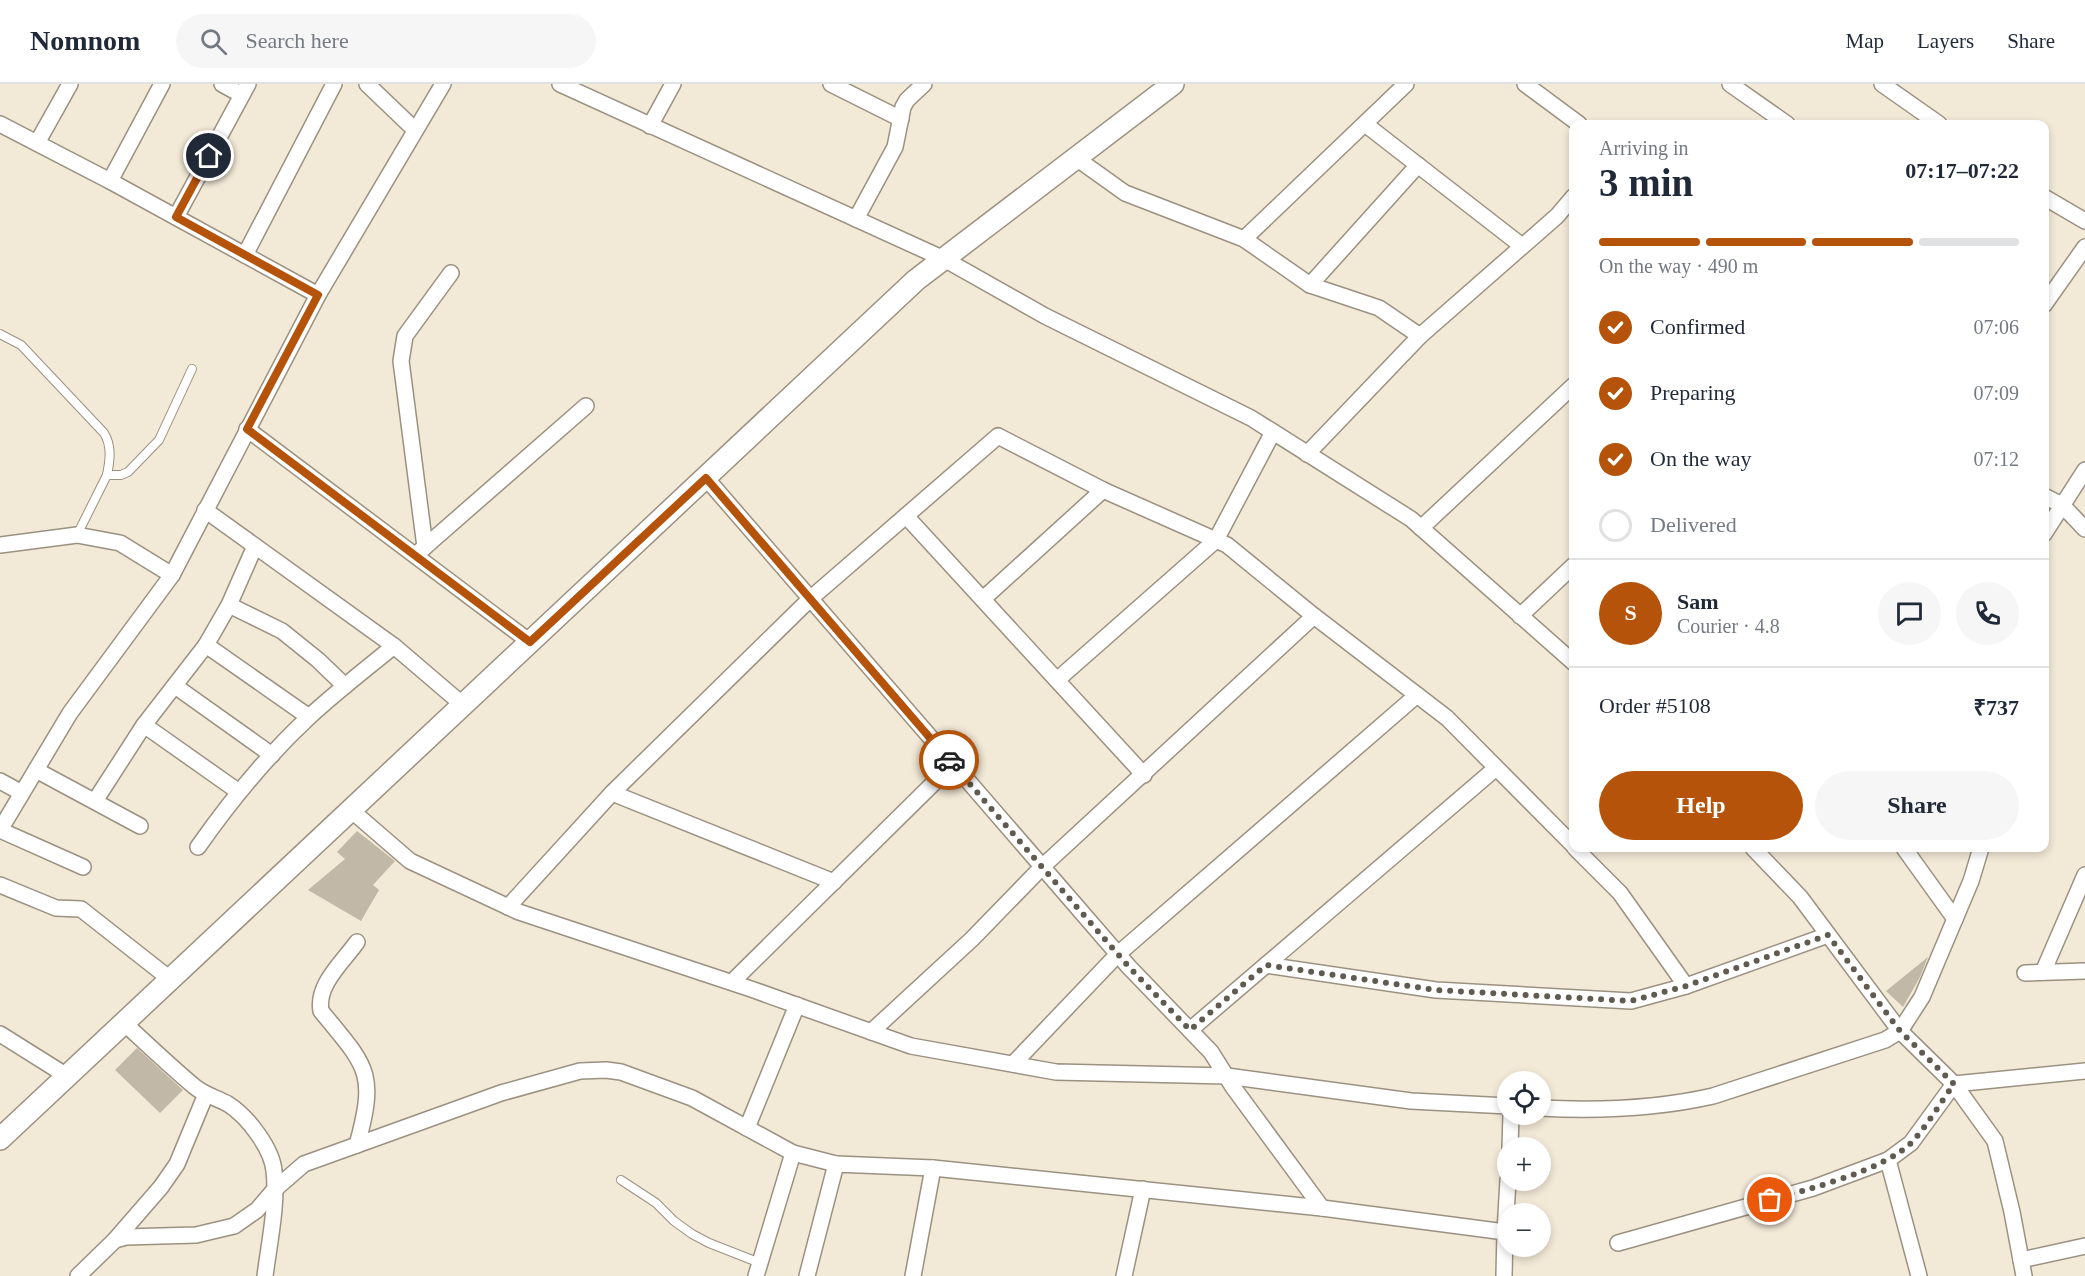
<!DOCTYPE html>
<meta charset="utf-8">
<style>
:root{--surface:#fff;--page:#f6f6f7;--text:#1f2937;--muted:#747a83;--line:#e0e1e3;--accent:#b45309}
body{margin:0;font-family:Georgia,serif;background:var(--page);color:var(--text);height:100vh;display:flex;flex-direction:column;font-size:22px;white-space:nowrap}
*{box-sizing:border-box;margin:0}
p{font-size:20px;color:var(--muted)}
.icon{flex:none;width:33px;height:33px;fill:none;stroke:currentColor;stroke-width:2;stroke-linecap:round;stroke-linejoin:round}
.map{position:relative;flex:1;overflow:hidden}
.side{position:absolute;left:1569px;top:36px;width:480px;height:732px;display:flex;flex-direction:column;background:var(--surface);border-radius:12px;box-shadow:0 3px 9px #0003}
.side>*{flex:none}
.buttons{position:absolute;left:1497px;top:987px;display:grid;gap:12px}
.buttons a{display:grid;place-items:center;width:54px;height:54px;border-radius:50%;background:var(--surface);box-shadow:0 3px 9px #0003;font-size:30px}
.pin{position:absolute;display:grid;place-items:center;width:51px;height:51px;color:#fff;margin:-26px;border:3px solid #fff;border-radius:50%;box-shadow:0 2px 6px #0007}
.courier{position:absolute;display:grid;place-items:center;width:60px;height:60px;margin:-30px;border:4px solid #b45309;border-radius:50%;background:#fff;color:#222;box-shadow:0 2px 8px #0007}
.headline em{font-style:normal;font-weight:700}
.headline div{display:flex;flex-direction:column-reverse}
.headline{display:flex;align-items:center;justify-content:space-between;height:102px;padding:0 30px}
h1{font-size:39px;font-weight:700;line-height:45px}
.bar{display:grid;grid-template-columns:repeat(4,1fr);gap:9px 6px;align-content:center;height:72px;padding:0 30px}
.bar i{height:8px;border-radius:4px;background:var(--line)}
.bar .selected{background:var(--accent)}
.bar p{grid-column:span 4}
.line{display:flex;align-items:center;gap:15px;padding:0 30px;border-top:2px solid var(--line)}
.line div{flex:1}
.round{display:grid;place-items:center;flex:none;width:63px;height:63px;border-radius:32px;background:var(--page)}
ol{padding:0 30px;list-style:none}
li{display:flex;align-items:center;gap:18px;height:66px}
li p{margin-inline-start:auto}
li .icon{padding:6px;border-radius:50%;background:var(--accent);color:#fff;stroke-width:4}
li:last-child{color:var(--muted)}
li i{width:33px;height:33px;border:3px solid var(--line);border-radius:50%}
.button{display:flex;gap:12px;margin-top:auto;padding:12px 30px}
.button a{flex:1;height:69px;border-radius:36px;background:var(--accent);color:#fff;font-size:24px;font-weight:700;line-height:69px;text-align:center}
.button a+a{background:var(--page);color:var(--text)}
header{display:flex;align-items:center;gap:36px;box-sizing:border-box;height:84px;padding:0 30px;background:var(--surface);border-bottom:2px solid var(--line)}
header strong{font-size:28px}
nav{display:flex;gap:33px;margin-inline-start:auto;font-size:21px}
.search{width:420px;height:54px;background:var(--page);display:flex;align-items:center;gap:15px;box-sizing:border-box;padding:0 21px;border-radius:33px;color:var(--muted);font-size:22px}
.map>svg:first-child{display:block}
</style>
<header>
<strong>Nomnom</strong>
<div class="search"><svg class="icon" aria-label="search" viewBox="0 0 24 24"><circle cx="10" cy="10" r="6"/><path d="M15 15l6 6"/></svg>Search here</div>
<nav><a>Map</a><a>Layers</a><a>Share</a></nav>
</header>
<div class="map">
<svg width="2085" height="1192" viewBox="0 0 2085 1192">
<rect width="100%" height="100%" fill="#f3e9d7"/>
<g fill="#c2b8a7">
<polygon points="357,747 395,777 373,801 379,806 361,837 308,806 345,775 337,768"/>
<polygon points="1928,873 1920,893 1903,923 1886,907"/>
<polygon points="137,964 183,1006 160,1029 115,986"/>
</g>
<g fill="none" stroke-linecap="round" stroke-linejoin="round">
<g stroke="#9b9180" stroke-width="10">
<g id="lane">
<path d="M0 250 21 261 104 349C112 362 110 376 107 391L77 451"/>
<polyline points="107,391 121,391 128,388 159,356 192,285"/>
<polyline points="621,1096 656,1119 674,1137 692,1150 709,1159 760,1179"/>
</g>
</g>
<g stroke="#9b9180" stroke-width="18">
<g id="street">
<polyline points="222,0 242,11"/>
<polyline points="367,0 415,46"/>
<polyline points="560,0 944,175 1045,232 1251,334 1411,435 1574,579"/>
<polyline points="831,0 901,35"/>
<polyline points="1525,0 1579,40"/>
<polyline points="1730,0 1787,40"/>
<polyline points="1882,0 1939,40"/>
<polyline points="0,40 110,97 318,211"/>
<polyline points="1365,40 1522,162"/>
<polyline points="650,42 673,0"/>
<polyline points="37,59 70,0"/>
<polyline points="1076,74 1125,109 1244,155 1310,201 1379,224 1420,252"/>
<polyline points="110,97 162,0"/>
<polyline points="2044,113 2085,137"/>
<polyline points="176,133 248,0"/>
<polyline points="856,135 895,63 903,23 907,16 924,0"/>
<polyline points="1244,155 1406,0"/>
<polyline points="245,171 334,0"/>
<polyline points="1310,201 1418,81"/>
<polyline points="2044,221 2085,163"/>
<polyline points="247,345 530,558"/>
<polyline points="1307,370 1420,252 1557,132 1574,112"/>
<polyline points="706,394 1129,883 1211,968 1233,1003 1322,1124 1505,1148 1508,1096"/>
<polyline points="2044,412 2062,421 2085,445"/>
<polyline points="205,426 394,562 463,621"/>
<polyline points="906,432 1144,691"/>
<polyline points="1421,444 1574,301"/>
<polyline points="2044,450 2085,386"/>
<polyline points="0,461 77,451 120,459 172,491"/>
<polyline points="425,463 401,277 405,252 451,189"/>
<polyline points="419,468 586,322"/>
<polyline points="983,515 1103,406"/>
<polyline points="229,521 282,547 318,576 345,602"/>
<polyline points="1520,532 1574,481"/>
<polyline points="206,561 309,633"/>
<polyline points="1057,596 1216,456 1273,348"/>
<polyline points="175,602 272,671"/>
<polyline points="144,641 239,708"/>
<polyline points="36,686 140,742"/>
<polyline points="0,697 22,709"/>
<polyline points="612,709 834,798"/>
<polyline points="95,717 144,641 206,561 229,521 255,462"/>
<polyline points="351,726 410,777 519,828 751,905 911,962 1056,988 1227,992 1411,1017 1508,1022"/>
<path d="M198 763C231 716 267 672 309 633 336 608 366 585 394 562"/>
<polyline points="1575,764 1620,809 1686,902"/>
<polyline points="1753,764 1800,813 1900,947 1954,1000 1995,1057 2012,1128 2024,1192"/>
<polyline points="1904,764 1955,835"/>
<polyline points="83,783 0,746 70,629 172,491 318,211 443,0"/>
<polyline points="0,801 56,824 81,825 170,895"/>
<polyline points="508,823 612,709 810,515 998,352 1103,406 1227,461 1314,532 1447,634 1574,762"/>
<polyline points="1266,881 1436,906 1631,917 1686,902 1828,851"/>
<polyline points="2043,888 2085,791"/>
<polyline points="2025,889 2085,887"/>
<polyline points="732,898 953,680"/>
<path d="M124 939C147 960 171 983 195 1003 205 1011 217 1014 228 1020 247 1032 272 1064 274 1087 278 1118 269 1160 265 1192"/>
<polyline points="1190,946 1496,684"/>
<polyline points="871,948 972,855 1042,783 1314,532"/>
<polyline points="0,950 67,992"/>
<polyline points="1013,980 1118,870 1417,611"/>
<path d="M1540 1024C1598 1027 1656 1025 1713 1012L1885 956 1900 947 1922 913 1971 797 1981 764"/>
<polyline points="747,1044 797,921"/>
<path d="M357 1061C377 988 367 983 321 927 316 901 343 878 357 858"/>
<polyline points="1510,1064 1511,1030"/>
<polyline points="1888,1076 1919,1192"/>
<polyline points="115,1156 161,1103 177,1080 206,1010"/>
<polyline points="1618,1159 1813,1104 1888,1076 1911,1059 1954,1000 2085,987"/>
<polyline points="2021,1176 2085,1162"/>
<polyline points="78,1192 115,1156 126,1153 196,1151 234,1142 257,1126 274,1106 304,1080 501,1009 580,987 606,986 621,988 692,1014 793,1069 836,1080"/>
<polyline points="756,1192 793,1069"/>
<polyline points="807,1192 836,1080 933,1084 1322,1124"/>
<polyline points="913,1192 933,1084"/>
<polyline points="1124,1192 1143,1105"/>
<polyline points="1504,1192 1505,1148"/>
</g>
</g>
<g stroke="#9b9180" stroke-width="24">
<polyline id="secondary" points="0,1055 916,196 1173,0"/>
</g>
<use href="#lane" stroke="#fff" stroke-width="8"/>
<use href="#street" stroke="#fff" stroke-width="15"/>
<use href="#secondary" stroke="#fff" stroke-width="21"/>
</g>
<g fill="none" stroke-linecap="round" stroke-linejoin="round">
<path stroke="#605a50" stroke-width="6" stroke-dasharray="0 10.8" d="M949 676 1129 883 1190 946 1266 881 1436 906 1631 917 1686 902 1828 851 1900 947 1954 1000C1941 1018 1925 1045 1910 1060 1881 1087 1809 1105 1770 1116"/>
<polyline stroke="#b45309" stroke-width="8" points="209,72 176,133 318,211 247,345 530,558 706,394 949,676"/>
</g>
</svg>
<div class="buttons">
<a><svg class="icon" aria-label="locate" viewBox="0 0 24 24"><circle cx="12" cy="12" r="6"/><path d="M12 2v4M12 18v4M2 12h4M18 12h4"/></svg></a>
<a>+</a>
<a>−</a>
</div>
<div class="pin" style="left:1770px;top:1116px;background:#ea580c"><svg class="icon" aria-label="bag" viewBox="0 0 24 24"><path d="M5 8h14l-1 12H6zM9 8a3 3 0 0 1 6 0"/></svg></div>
<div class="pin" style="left:209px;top:72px;background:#1f2937"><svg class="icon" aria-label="home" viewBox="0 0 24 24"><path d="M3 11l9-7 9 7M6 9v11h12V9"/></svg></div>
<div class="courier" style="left:949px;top:676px"><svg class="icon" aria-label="car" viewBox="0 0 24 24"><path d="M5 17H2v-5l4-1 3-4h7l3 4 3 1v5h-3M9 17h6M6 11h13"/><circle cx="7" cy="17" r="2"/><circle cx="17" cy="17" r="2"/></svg></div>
<section class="side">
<div class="headline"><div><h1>3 min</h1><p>Arriving in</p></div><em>07:17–07:22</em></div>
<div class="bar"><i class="selected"></i><i class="selected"></i><i class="selected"></i><i></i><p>On the way · 490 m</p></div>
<ol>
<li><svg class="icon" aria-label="check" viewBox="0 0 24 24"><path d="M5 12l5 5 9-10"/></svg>Confirmed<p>07:06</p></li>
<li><svg class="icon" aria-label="check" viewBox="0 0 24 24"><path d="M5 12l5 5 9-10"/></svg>Preparing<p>07:09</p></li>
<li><svg class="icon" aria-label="check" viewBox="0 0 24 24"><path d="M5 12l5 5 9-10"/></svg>On the way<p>07:12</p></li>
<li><i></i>Delivered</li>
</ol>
<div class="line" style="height:108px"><b class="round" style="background:var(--accent);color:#fff">S</b><div><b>Sam</b><p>Courier · 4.8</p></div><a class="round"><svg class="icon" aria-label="chat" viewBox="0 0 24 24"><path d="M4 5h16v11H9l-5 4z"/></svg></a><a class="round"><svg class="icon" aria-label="phone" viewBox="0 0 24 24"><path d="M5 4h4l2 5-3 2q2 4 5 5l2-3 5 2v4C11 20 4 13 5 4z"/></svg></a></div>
<div class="line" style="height:78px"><div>Order #5108</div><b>₹737</b></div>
<div class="button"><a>Help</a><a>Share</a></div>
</section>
</div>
